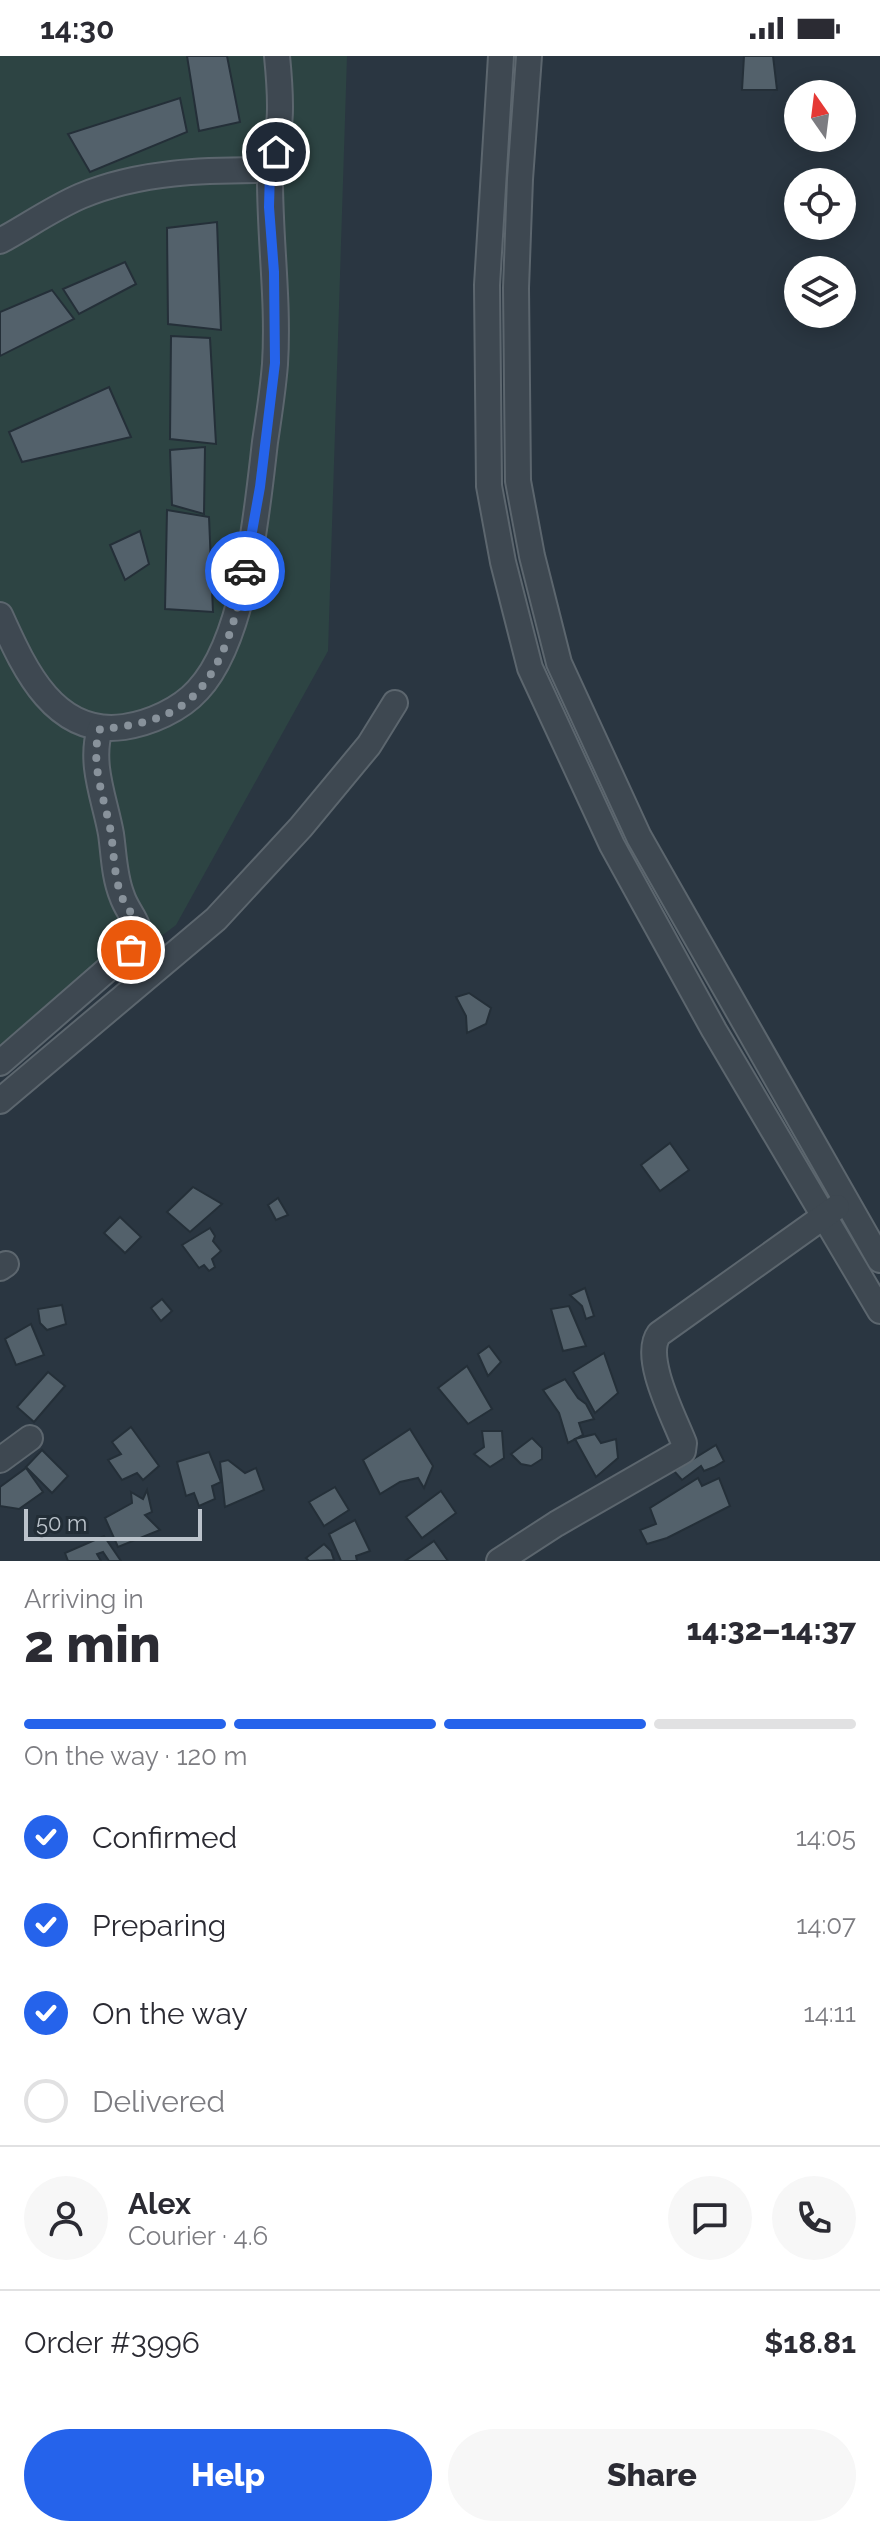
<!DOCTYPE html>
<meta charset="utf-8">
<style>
:root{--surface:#fff;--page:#f7f7f7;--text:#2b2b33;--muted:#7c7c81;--line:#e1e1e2;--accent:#2563eb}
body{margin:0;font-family:Raleway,sans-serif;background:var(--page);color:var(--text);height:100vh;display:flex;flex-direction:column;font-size:30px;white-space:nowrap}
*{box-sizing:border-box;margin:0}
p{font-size:26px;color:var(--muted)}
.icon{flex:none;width:44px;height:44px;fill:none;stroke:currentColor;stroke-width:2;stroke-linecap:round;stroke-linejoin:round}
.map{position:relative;height:1505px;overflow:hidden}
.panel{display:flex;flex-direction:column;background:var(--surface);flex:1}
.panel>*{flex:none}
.needle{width:52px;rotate:346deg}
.fabs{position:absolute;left:784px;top:24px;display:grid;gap:16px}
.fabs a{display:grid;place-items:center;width:72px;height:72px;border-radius:50%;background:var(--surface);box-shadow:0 4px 20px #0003;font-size:40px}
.scale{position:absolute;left:24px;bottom:20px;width:178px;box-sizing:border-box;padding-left:8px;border:4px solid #bbc3cb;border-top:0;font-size:22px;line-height:28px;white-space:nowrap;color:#bbc3cb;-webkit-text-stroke:6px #222d36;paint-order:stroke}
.pin{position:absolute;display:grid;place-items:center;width:68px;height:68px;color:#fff;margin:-34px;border:4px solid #fff;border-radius:50%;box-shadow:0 2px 8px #0007}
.courier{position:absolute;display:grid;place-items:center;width:80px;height:80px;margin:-40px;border:6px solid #2563eb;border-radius:50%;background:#fff;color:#222;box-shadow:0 2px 10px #0007}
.head em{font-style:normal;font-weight:800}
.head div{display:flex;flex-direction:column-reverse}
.head{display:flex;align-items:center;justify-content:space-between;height:136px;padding:0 24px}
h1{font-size:52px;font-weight:800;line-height:60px}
.bar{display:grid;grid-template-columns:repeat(4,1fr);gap:12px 8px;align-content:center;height:96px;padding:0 24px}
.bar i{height:10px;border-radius:6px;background:var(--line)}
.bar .current{background:var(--accent)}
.bar p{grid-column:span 4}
.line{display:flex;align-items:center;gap:20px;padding:0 24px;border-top:2px solid var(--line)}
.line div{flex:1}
.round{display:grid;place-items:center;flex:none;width:84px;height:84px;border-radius:42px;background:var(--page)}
ol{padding:0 24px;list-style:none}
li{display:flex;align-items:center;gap:24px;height:88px}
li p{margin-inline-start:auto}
li .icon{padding:8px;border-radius:50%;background:var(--accent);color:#fff;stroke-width:4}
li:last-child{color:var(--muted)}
li i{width:44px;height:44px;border:4px solid var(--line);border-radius:50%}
.button{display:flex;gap:16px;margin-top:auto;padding:16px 24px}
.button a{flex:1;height:92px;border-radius:48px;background:var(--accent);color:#fff;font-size:32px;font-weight:800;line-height:92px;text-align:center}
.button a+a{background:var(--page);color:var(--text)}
.status{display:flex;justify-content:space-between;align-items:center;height:56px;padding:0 40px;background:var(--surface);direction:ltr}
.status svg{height:22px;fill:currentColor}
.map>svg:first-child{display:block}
</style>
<div class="status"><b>14:30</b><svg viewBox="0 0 49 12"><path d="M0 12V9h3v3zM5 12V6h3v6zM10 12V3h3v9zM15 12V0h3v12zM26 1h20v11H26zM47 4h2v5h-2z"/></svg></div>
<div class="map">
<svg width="880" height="1505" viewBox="0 0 880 1505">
<rect width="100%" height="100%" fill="#2a3641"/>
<polygon fill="#2d4443" points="0,0 347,0 328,595 176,869 0,1002"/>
<g fill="#53616b" stroke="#242f38" stroke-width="2">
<polygon points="187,0 227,0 240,66 199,75"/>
<polygon points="744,0 773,0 777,34 742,34"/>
<polygon points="180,42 187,76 90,116 68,78"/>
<polygon points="217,166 221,274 168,268 167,172"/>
<polygon points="125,206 136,228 79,258 63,233"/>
<polygon points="52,234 74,263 0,300 0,256"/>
<polygon points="171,280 210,282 216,388 170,383"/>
<polygon points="109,331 131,381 22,406 9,376"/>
<polygon points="205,391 204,458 172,449 170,394"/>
<polygon points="167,454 209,461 213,556 165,553"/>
<polygon points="140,475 149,508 125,524 110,489"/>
<polygon points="469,937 491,952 486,968 467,977 466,960 456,941"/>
<polygon points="670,1087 689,1114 660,1135 641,1109"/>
<polygon points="193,1131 222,1148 190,1176 167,1156"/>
<polygon points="278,1142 288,1159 276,1164 268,1149"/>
<polygon points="120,1161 141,1181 125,1197 104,1177"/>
<polygon points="210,1172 215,1180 213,1185 221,1195 212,1203 215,1211 209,1215 204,1209 199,1212 182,1189"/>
<polygon points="585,1232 594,1260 586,1263 582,1250 570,1239"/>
<polygon points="162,1243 172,1255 161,1265 151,1252"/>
<polygon points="62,1249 66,1268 47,1274 40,1267 38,1253"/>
<polygon points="569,1250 586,1290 563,1295 551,1253"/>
<polygon points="31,1268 44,1299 16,1309 5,1283"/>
<polygon points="489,1290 501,1306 488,1320 478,1298"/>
<polygon points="604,1297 618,1337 595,1357 573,1316"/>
<polygon points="467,1310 492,1353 468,1368 438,1332"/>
<polygon points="48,1316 65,1330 34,1366 17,1351"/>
<polygon points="565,1323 578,1342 586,1348 594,1363 579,1367 583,1379 568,1387 559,1357 543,1334"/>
<polygon points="131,1371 159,1410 143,1424 137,1417 122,1424 108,1404 121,1398 112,1386"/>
<polygon points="410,1373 433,1410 424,1432 418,1422 400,1426 380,1438 363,1404"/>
<polygon points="482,1375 502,1375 504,1402 490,1411 474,1398 484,1391"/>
<polygon points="595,1378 601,1387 616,1383 618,1402 596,1421 575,1383"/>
<polygon points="532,1382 542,1392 542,1403 531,1410 521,1408 511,1398"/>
<polygon points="716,1389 724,1405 714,1411 704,1415 701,1410 682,1424 674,1415"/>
<polygon points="42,1394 68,1420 52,1437 26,1411"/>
<polygon points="209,1396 221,1426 212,1430 215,1443 199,1450 194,1437 186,1440 177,1406"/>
<polygon points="228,1404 245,1417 256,1412 264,1434 225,1451 220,1406"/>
<polygon points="26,1412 43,1436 19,1453 0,1450 0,1431"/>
<polygon points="698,1422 702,1430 719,1422 730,1450 667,1482 647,1488 640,1474 656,1468 650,1452"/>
<polygon points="335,1431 349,1454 324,1470 309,1446"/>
<polygon points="147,1434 152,1456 145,1459 160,1474 118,1491 105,1462 132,1447 131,1436 143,1443"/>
<polygon points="441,1435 456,1457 422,1482 406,1461"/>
<polygon points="355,1464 370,1495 356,1500 357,1505 341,1505 329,1478"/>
<polygon points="104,1480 121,1505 109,1505 103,1496 97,1498 101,1505 68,1505 65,1497"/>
<polygon points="434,1485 448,1505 405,1505"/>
<polygon points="324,1488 331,1495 334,1504 309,1505 306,1502"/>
</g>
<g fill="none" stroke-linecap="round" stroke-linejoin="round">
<g stroke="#5c666e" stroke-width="28">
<g id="minor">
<polyline points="501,0 487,229 489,430 503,506 530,612 612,789 714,974 880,1255"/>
<polyline points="529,0 520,123 516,232 518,425 532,500 559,607 639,781 880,1204"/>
<path d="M0 185C26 171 53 152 81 140 141 115 205 114 270 114 283 76 281 40 277 0"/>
<path d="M0 559C24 612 54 681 124 671 150 667 180 654 198 634 246 583 257 454 265 386 269 360 273 334 275 308 279 243 269 178 270 114"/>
<path d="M0 1007 139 886C142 868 127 856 122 840 114 820 114 799 111 778 105 744 89 708 100 673"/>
<polyline points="0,1045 216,863 301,771 369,689 395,647"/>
<polyline points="0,1212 6,1208"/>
<polyline points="0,1404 30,1382"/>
<path d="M499 1505 556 1468 683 1395 684 1387C674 1361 642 1301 659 1278L837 1151"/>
</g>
</g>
<use href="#minor" stroke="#3e4851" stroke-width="24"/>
</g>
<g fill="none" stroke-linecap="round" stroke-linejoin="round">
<path stroke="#88929b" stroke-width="8" stroke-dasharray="0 14.4" d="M131 894C136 889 140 886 139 878 139 865 126 852 121 839 114 819 114 798 111 777 105 743 89 707 100 673 126 671 156 666 178 652 221 626 237 561 245 515"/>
<polyline stroke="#2563eb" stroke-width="10" points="245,515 260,431 275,307 274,216 269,151 270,114 276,96"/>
</g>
</svg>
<div class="fabs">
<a><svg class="needle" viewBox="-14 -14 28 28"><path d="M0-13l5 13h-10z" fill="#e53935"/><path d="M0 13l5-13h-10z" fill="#7c7c81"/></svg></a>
<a><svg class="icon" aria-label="locate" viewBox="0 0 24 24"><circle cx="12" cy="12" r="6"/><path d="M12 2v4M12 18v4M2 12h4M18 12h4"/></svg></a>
<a><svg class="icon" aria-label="layers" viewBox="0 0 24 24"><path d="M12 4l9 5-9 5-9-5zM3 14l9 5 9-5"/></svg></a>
</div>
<div class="scale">50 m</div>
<div class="pin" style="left:131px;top:894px;background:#ea580c"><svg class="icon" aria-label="bag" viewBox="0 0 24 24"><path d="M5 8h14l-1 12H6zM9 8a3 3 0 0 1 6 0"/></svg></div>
<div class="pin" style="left:276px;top:96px;background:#1f2937"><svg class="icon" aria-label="home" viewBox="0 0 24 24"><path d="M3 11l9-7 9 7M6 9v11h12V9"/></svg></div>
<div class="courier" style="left:245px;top:515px"><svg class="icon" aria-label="car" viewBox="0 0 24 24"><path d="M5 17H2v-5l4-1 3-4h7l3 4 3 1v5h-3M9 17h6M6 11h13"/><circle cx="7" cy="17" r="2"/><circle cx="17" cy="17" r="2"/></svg></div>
</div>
<section class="panel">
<div class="head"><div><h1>2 min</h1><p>Arriving in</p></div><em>14:32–14:37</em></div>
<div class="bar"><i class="current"></i><i class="current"></i><i class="current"></i><i></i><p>On the way · 120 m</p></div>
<ol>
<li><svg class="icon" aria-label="check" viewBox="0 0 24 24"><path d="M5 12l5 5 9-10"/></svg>Confirmed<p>14:05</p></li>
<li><svg class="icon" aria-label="check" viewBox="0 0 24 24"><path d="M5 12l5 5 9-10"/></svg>Preparing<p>14:07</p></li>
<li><svg class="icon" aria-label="check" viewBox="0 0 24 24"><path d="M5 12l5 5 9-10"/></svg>On the way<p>14:11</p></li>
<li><i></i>Delivered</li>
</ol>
<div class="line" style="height:144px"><a class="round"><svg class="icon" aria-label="person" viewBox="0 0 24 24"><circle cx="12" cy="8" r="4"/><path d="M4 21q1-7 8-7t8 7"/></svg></a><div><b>Alex</b><p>Courier · 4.6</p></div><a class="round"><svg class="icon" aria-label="chat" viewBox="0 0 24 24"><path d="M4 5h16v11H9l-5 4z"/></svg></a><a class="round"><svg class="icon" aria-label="phone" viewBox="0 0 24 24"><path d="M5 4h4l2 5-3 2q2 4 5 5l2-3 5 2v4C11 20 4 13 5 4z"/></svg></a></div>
<div class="line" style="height:104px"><div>Order #3996</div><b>$18.81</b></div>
<div class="button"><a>Help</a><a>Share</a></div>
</section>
